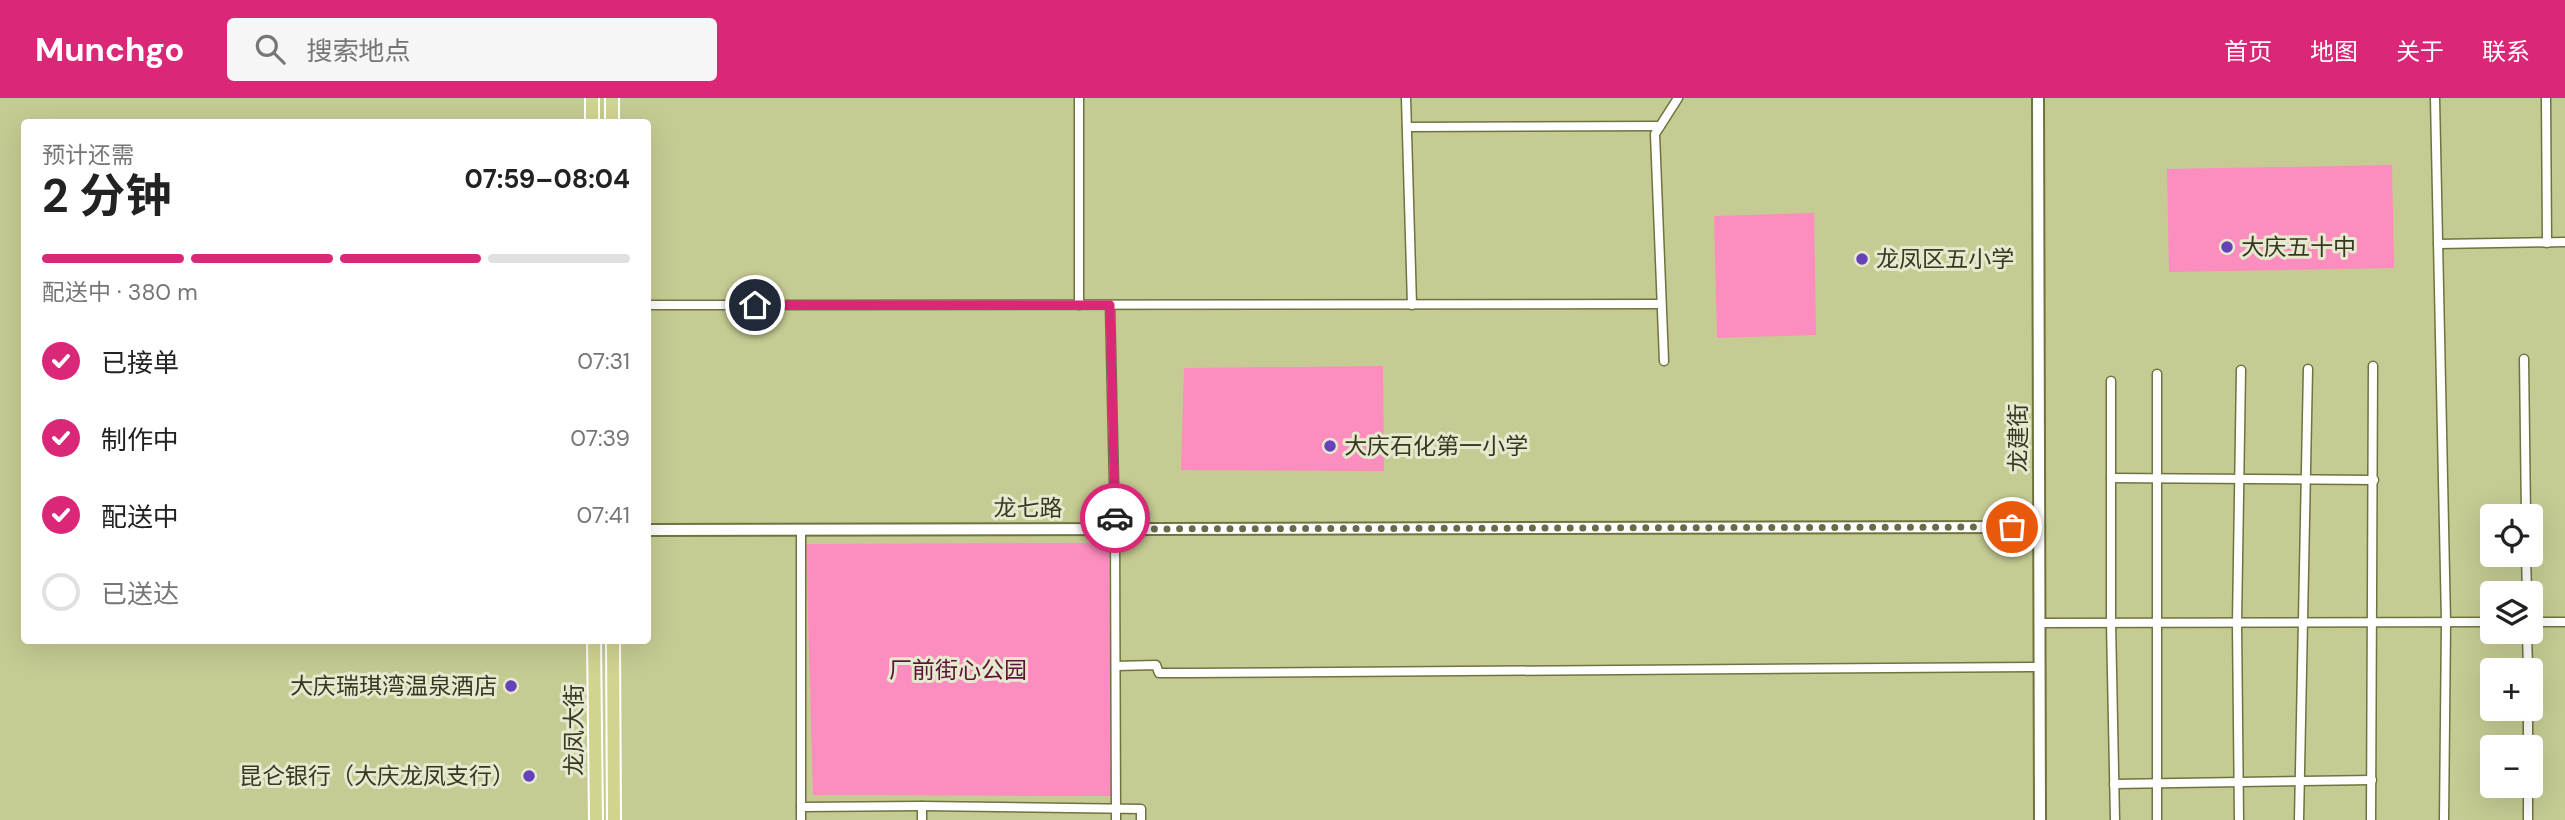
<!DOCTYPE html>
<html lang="zh">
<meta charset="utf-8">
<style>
:root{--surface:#fff;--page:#f6f6f6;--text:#222;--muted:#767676;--line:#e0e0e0;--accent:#db2777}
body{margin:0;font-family:"DM Sans","Noto Sans SC",sans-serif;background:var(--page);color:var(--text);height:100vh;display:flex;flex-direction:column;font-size:26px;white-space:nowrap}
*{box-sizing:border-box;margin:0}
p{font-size:23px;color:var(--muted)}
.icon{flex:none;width:38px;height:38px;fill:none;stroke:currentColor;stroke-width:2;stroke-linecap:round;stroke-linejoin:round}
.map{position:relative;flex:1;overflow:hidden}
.panel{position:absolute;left:21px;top:21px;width:630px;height:525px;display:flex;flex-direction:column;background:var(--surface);border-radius:7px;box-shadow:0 7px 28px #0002}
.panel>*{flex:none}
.buttons{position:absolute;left:2480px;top:406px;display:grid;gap:14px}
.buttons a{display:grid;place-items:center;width:63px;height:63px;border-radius:7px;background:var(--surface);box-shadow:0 7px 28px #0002;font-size:35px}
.pin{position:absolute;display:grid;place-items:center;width:60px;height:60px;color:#fff;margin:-30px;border:4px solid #fff;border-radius:50%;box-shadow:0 2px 7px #0007}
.courier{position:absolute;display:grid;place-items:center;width:70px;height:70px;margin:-35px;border:5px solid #db2777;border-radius:50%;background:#fff;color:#222;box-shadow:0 2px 9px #0007}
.overview em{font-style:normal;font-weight:700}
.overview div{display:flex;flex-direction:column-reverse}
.overview{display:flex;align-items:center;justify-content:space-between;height:119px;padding:0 21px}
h1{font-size:46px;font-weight:700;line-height:52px}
.bar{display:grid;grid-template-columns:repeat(4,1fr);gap:10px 7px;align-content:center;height:84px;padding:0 21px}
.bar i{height:9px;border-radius:5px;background:var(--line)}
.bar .active{background:var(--accent)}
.bar p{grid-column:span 4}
ol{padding:0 21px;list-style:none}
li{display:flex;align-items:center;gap:21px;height:77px}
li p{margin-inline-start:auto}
li .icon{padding:7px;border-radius:50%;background:var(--accent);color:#fff;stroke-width:4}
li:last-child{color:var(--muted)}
li i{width:38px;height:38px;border:4px solid var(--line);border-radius:50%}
header{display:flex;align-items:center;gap:42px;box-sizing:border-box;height:98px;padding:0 35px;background:var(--accent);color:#fff}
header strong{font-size:33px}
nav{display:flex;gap:38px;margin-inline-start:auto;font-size:24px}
.search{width:490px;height:63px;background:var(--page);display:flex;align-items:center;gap:18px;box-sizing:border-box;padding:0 24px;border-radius:7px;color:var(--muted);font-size:26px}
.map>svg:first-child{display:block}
</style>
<header>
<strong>Munchgo</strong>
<div class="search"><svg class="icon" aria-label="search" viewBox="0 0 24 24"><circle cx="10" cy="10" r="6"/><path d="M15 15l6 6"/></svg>搜索地点</div>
<nav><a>首页</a><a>地图</a><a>关于</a><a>联系</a></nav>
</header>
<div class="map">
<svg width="2565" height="722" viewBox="0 0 2565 722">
<rect width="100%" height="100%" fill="#c6cb93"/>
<g fill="#fc8dbf">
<polygon points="2392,67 2394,170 2169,174 2167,71"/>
<polygon points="1814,115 1816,237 1717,240 1714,118"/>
<polygon points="1383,268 1384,373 1181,372 1184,270"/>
<polygon points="1109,445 1111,698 813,697 806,446"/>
</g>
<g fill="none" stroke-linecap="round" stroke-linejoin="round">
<g stroke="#6f733e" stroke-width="11">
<g id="street">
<polyline points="1406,0 1412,207"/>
<polyline points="2435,0 2446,524 2444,722"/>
<polyline points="2546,0 2547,145"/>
<polyline points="1407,29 1660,28"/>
<polyline points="2438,146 2565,144"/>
<polyline points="648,207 1661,206"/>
<polyline points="1079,207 1079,0"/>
<polyline points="1110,207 1115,431 1116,722"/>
<polyline points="2524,261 2526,418"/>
<polyline points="1664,263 1655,36 1678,0"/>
<polyline points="2111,283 2111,525 2115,722"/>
<polyline points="2111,380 2374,382"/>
<polyline points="2526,457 2527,495"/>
<polyline points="2530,524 2565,524"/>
<polyline points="2040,525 2492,524"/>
<polyline points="2527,534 2528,572"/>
<polyline points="1116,568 1156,567 1159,575 1189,575 2040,569"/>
<polyline points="2528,611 2528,649"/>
<polyline points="2114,686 2372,682"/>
<polyline points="2528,688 2528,722"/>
<polyline points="922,708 922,722"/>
<polyline points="801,709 922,708 1141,711 1141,722"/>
<polyline points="801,722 801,432"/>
<polyline points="2157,722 2157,276"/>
<polyline points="2239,722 2237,525 2241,272"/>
<polyline points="2299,722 2308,271"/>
<polyline points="2371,722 2373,268"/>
</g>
</g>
<g stroke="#6f733e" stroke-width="14">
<g id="secondary">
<polyline points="2038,0 2040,722"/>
<polyline points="648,432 2039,429"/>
</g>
</g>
<g stroke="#fff" stroke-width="16">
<g id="primary">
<polyline points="592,0 592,24"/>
<polyline points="612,24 612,0"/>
<polyline points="594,542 596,722"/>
<polyline points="613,542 614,722"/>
</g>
</g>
<use href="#street" stroke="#fff" stroke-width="8"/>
<use href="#secondary" stroke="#fff" stroke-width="10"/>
<use href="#primary" stroke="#d1d48f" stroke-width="12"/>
</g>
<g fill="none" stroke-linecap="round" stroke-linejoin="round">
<polyline stroke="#686b49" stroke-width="7" stroke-dasharray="0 12.6" points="1115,420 1115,431 2012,429"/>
<polyline stroke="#db2777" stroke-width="9" points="755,207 1110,207 1115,420"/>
</g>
<g fill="#6642ba" stroke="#e6e9cd" stroke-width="2.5">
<circle cx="2227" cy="149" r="7"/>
<circle cx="1862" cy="161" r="7"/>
<circle cx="1330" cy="348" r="7"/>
<circle cx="511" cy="588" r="7"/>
<circle cx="529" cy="678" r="7"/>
</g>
<g text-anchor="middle" stroke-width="6" stroke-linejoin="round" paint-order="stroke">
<g font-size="23" fill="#363821" stroke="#e6e9cd" text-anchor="start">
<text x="2241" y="157">大庆五十中</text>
<text x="1876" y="169">龙凤区五小学</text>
<text x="1344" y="356">大庆石化第一小学</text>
<text x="497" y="596" text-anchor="end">大庆瑞琪湾温泉酒店</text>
<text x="515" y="686" text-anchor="end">昆仑银行（大庆龙凤支行）</text>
</g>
<g font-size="23" fill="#363821" stroke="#e6e9cd">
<text transform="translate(2018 340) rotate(-90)" y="8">龙建街</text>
<text x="1028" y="418">龙七路</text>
<text transform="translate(574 632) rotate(-90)" y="8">龙凤大街</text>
</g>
<g font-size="23" fill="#5e123b" stroke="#e6e9cd">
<text x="958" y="580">厂前街心公园</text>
</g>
</g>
</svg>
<div class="buttons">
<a><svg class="icon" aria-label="locate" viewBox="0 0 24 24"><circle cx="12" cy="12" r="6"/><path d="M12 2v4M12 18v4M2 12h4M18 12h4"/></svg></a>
<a><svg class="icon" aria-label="layers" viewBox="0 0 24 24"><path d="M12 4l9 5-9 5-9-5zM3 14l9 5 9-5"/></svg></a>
<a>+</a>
<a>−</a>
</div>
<div class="pin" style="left:2012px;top:429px;background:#ea580c"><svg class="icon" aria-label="bag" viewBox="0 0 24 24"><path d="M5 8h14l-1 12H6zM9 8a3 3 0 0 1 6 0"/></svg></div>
<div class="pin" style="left:755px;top:207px;background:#1f2937"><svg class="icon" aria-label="home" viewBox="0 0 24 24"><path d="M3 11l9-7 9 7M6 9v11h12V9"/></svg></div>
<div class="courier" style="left:1115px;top:420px"><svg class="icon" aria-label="car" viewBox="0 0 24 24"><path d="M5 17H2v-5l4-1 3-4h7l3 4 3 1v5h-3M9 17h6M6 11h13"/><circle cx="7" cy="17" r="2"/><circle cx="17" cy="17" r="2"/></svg></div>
<section class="panel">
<div class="overview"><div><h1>2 分钟</h1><p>预计还需</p></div><em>07:59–08:04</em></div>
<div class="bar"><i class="active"></i><i class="active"></i><i class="active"></i><i></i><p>配送中 · 380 m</p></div>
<ol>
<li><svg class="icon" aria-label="check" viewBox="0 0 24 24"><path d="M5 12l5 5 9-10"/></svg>已接单<p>07:31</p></li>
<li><svg class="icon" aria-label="check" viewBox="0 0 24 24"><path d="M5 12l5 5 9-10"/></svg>制作中<p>07:39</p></li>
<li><svg class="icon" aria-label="check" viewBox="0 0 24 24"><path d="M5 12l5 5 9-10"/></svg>配送中<p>07:41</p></li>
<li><i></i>已送达</li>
</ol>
</section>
</div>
